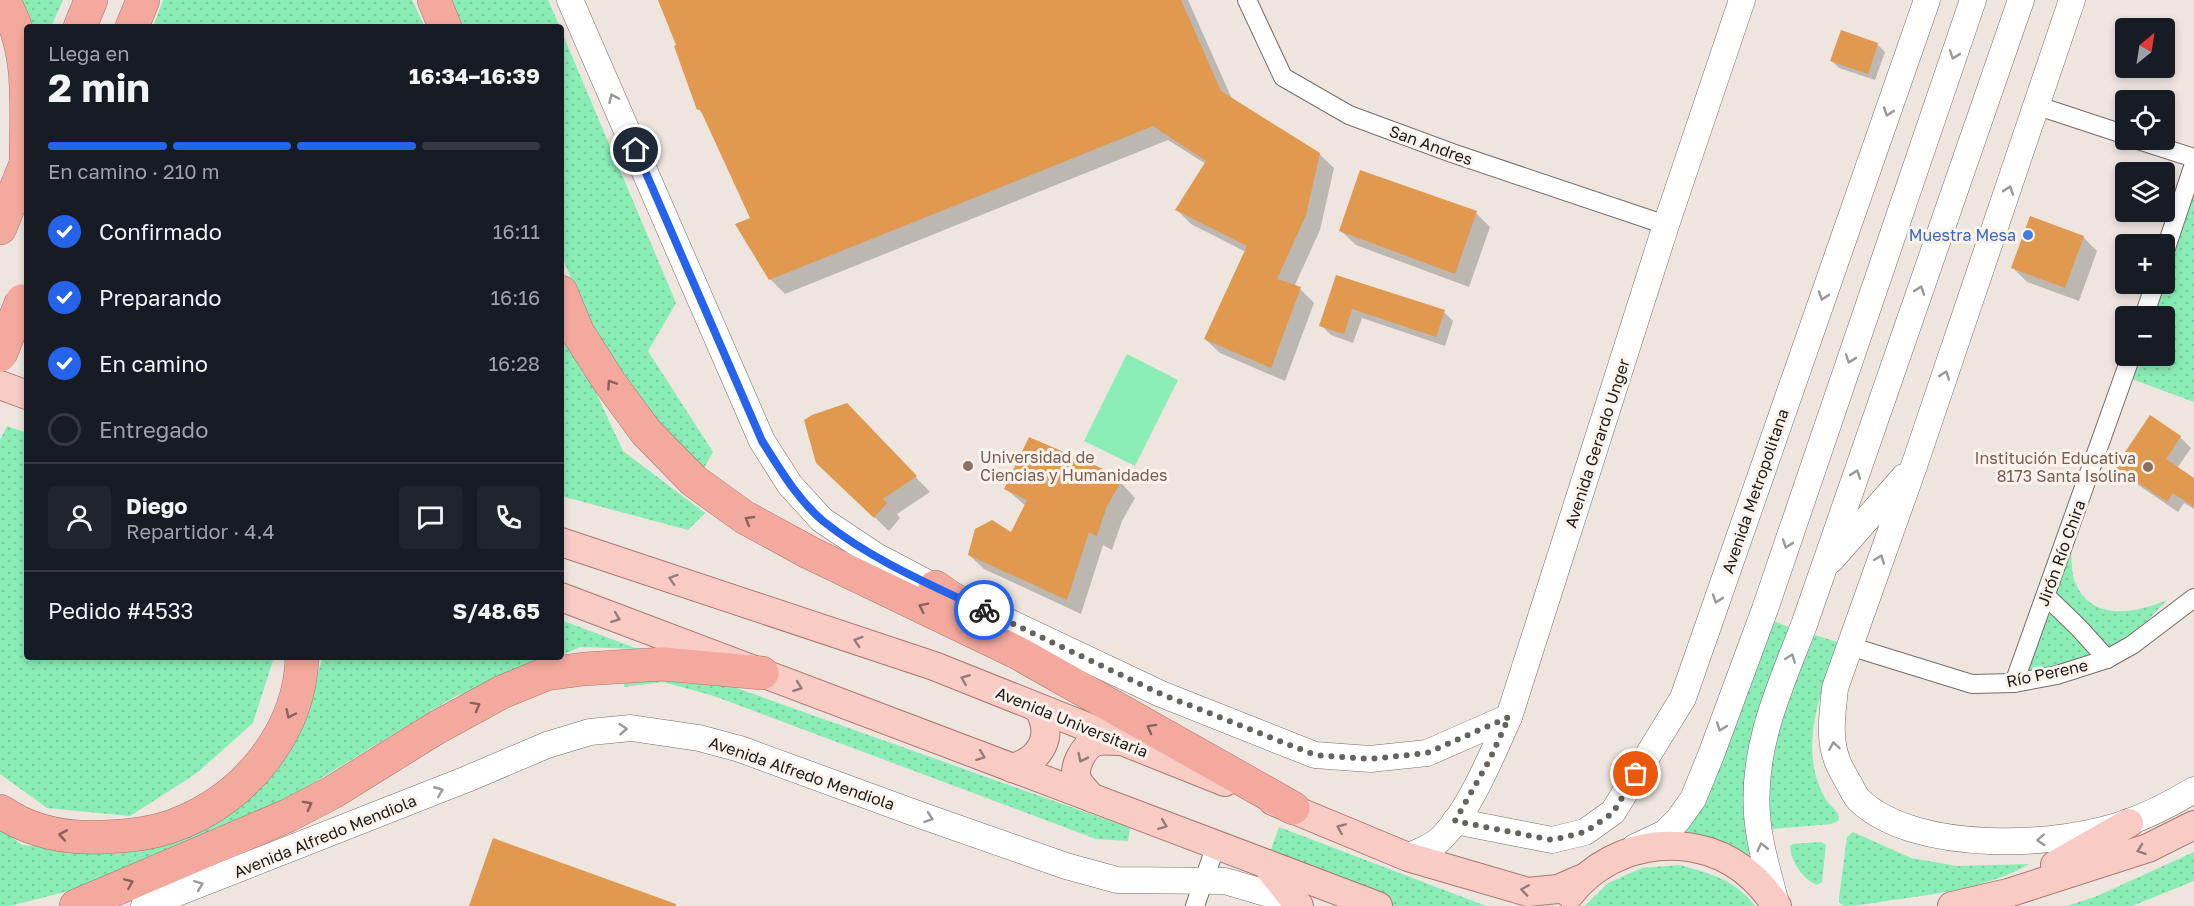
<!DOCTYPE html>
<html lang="es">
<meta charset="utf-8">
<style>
:root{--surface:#171b24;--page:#20242c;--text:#f1f3f6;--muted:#9ea1a6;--line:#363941;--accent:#2563eb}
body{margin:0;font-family:"Golos Text",sans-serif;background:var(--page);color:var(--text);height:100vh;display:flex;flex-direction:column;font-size:22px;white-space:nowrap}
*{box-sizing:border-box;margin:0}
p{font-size:20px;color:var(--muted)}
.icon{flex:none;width:33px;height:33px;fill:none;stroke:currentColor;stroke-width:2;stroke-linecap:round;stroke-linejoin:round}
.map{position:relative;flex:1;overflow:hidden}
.drawer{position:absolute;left:24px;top:24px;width:540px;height:636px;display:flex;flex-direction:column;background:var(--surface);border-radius:6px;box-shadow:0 3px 9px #0003}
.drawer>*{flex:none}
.needle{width:39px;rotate:30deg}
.fabs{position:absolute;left:2115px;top:18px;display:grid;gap:12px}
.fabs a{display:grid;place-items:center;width:60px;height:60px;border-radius:6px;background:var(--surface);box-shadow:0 3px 9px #0003;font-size:30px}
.pin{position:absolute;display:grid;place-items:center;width:51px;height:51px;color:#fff;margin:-26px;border:3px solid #fff;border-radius:50%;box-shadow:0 2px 6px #0007}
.courier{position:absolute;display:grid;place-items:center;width:60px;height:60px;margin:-30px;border:4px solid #2563eb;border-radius:50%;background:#fff;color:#222;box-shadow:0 2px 8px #0007}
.head em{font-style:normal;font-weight:700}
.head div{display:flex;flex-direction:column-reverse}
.head{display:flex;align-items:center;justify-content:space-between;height:102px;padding:0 24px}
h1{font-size:39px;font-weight:700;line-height:45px}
.bar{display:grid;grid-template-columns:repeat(4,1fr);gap:9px 6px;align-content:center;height:72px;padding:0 24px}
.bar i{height:8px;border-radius:4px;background:var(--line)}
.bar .selected{background:var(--accent)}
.bar p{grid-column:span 4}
.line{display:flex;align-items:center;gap:15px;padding:0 24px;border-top:2px solid var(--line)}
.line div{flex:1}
.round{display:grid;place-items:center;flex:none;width:63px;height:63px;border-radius:6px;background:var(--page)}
ol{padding:0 24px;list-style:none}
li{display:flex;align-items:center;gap:18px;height:66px}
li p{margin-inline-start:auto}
li .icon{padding:6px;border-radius:50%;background:var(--accent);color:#fff;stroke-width:4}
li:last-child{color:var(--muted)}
li i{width:33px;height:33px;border:3px solid var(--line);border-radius:50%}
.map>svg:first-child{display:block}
</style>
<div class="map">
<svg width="2194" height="906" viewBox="0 0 2194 906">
<defs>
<pattern id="grass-dots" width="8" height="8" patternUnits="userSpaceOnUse" patternTransform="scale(1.5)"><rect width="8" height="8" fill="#8aedb6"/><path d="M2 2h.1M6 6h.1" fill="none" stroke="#77cb9c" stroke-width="1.8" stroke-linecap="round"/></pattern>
</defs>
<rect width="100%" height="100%" fill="#ede5de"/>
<g fill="url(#grass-dots)">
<polygon points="19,0 63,0 51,27 32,27"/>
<polygon points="163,0 412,0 425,27 153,27"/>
<polygon points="448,0 548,0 560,27 460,27"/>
<polygon points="561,30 676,303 648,351 713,452 704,468 675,447 599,341 561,255"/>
<polygon points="2194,194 2194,402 2132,379 2140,356 2164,356 2164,316 2153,316"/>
<polygon points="561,317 623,451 705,513 688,530 561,496"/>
<polygon points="7,426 27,433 27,657 274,657 253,723 197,773 130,816 47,808 0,774 0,440"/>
<path d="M2071 551C2072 561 2071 575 2076 584 2092 622 2137 613 2167 600L2148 620 2102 656 2025 673Z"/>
<polygon points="1769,619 1791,628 1765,700 1759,866 1676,835 1704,800 1715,779"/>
<polygon points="561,620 638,649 581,647 561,655"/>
<path d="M1809 633 1840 643C1821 690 1797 748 1825 798 1829 805 1836 809 1839 816L1838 821 1831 824 1772 829 1767 807V767Z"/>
<polygon points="323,657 555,657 454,697 282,802 72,890 10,906 0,906 0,828 22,845 110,854 228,815 290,752"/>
<polygon points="625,676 725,684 1130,828 1128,841 1096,839 714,696 663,682 624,687"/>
<polygon points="1279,827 1486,906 1389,906 1268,858"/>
<path d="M1853 832 1911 858 1957 866 2029 864C1991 887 1930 895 1886 901 1872 903 1858 906 1844 906L1839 902V898L1847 837Z"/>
<path d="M1821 842 1826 845 1822 882 1817 885C1802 879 1791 861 1790 846L1793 844Z"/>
<polygon points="2194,852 2194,881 2132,906 2067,906 2097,896"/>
<path d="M1679 865C1710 873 1735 880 1755 906H1585L1608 883 1642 868Z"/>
</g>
<polygon fill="#8aedb6" points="1127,354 1178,380 1135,466 1084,441"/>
<g fill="#0003">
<polygon points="659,0 1188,0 1232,99 1319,154 1334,168 1320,230 1294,287 1300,289 1314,303 1285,381 1220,353 1205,339 1246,252 1191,224 1177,210 1206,164 1168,140 785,294 770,279 752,219 705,116 698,109 678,46"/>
<polygon points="1842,32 1878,45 1885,52 1875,80 1839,68 1832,61"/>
<polygon points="1476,213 1490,227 1469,287 1356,245 1341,231"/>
<polygon points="2083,237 2097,251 2079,301 2027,282 2013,268"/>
<polygon points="1337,277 1444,312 1453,321 1445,346 1362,318 1353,343 1331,335 1321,325"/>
<polygon points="861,420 930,492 897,514 900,518 889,531 832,477"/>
<polygon points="2180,437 2191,448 2177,468 2194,479 2194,509 2184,503 2178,512 2128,478 2117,467"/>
<polygon points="1114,475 1135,498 1122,521 1112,550 1103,545 1081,614 984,569 969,555 1011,534 1026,506 1006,489"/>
</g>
<g fill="#e1984f">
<polygon points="658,0 1181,0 1221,91 1320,153 1306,215 1277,279 1301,287 1271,368 1204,339 1247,246 1175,210 1206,161 1153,126 769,280 735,224 750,218 700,109 697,110 674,46 676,45"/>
<polygon points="1841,30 1878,43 1868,74 1830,61"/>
<polygon points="1360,170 1477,211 1455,274 1339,231"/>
<polygon points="2030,216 2084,236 2065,288 2011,268"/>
<polygon points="1336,275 1445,310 1436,337 1352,309 1344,334 1319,326"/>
<polygon points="847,403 917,476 883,499 887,503 874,518 816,463 804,420 812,415"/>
<polygon points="2150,415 2181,436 2166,459 2194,478 2194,507 2173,493 2167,502 2115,467"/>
<polygon points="1029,437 1115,474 1112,479 1121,482 1107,506 1097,536 1089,532 1067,600 968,555 975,529 992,520 1011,532 1027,500 1004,489"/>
<polygon points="493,838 676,904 676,906 469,906"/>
</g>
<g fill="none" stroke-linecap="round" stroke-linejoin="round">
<g stroke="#756d67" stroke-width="20">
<g id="street">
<polyline points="1247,0 1283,77 1349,115 1452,153 1666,225"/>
<polyline points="2038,106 2126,135"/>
<polyline points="2138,140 2194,158"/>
<polyline points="2164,254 2194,164"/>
<polyline points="2144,316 2155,284"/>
<polyline points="2046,596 2079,628 2107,659"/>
<polyline points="1849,646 1972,684 2014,683 2057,675 2107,659 2132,645 2194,598"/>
<polyline points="2014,683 2131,356"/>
<polyline points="1195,906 1216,845"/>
</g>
</g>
<g stroke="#756d67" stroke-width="27">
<g id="secondary">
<polyline points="570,0 762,441 790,485 822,520 876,556 935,587 1161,694 1315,755 1370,759 1427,753 1509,717"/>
<path d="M2072 0 1914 466 1835 688C1833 711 1828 737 1837 760 1839 767 1844 774 1847 780 1851 786 1854 795 1859 800 1915 854 2060 848 2129 822 2151 814 2174 802 2194 790"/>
<polyline points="1831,560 1904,477"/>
<polyline points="1455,821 1552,840 1585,832 1613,812 1683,698 1927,0"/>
<polyline points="1635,847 1665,833 1678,820 1693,799 1711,755 1765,609 1973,0"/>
<path d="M1408 857C1417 852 1429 848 1437 842 1468 816 1492 754 1509 717L1666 225 1742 0"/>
<path d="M1776 904C1769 875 1759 845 1757 814 1752 746 1780 687 1804 625L2021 0"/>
<polyline points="144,906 467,779 547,745 590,732 631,728 699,738 740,749 923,816 1066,866 1117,880 1225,881 1279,897 1297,906"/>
</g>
</g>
<g stroke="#a9776f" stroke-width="30">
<g id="primary">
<polyline points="0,385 27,395"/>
<polyline points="561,542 934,666 1225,782"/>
<polyline points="561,597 1378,906"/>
<path d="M1012 768C1041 760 1055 736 1038 708"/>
<path d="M1092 798C1086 792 1080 786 1077 779 1073 767 1083 747 1095 742 1102 739 1112 741 1119 741"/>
<polyline points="1273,801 1408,857 1528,892 1558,889 1581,879"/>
<polyline points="1266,864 1299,906"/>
<polyline points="2055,865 2129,823"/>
<path d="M1570 894C1614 838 1700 828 1753 878 1762 886 1770 897 1777 906"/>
<polyline points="1952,906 2008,893 2148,848 2194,825"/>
</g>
</g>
<g stroke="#a9776f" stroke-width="34">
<g id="highway">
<path d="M3 0C33 50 26 109 26 164"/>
<polyline points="434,0 445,27"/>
<polyline points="80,27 91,0"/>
<polyline points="132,27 143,0"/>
<polyline points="0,228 27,161"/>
<polyline points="561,292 578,333 610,383 646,432 694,481 744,517 810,553 1018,653 1293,808"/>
<polyline points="935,587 976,615"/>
<path d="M0 811C30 832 68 839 104 837 128 836 152 834 175 825 245 799 300 732 302 657"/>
<polyline points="76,906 287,816 333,792 436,728 502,692 546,674 584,669 663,664 762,673"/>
</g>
</g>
<use href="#street" stroke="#fff" stroke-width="18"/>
<use href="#secondary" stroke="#fff" stroke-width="26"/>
<use href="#primary" stroke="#f8cbc5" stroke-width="28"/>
<use href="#highway" stroke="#f4a99e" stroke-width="33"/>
<g stroke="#a9776f" stroke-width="34" stroke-linecap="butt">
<polyline id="highway-bridge" points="0,355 22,301"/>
</g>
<use href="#highway-bridge" stroke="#f4a99e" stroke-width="33"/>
</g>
<defs><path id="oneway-chevron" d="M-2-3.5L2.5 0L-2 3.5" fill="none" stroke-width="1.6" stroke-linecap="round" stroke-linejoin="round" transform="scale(1.5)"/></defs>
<g stroke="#9a9898">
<use href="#oneway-chevron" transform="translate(1954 55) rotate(109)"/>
<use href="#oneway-chevron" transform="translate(613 98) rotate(-114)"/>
<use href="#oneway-chevron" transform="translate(1888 112) rotate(109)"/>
<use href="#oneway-chevron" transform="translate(2009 190) rotate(-71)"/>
<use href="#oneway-chevron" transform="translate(1920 290) rotate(-71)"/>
<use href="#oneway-chevron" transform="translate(1823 296) rotate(109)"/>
<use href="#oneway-chevron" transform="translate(1850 359) rotate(109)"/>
<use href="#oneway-chevron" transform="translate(1945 375) rotate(-71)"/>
<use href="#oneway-chevron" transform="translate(1856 474) rotate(-71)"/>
<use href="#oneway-chevron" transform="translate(1787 544) rotate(109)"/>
<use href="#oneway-chevron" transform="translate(1880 559) rotate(-70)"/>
<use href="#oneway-chevron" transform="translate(1717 599) rotate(109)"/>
<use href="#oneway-chevron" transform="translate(1791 658) rotate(-69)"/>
<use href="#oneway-chevron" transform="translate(1721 727) rotate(110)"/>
<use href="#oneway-chevron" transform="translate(623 729) rotate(-4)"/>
<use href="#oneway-chevron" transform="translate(1834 746) rotate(-99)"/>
<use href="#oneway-chevron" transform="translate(439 791) rotate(-22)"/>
<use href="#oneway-chevron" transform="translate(929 818) rotate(19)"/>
<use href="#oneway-chevron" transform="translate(2041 840) rotate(177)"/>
<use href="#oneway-chevron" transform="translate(1762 847) rotate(-103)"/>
<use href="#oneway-chevron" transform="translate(199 885) rotate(-21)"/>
</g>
<g stroke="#89625c">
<use href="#oneway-chevron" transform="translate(611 384) rotate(-124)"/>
<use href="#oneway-chevron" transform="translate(749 520) rotate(-150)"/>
<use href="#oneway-chevron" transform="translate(923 607) rotate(-154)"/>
<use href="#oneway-chevron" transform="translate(476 706) rotate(-29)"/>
<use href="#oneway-chevron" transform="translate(290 714) rotate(115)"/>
<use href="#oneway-chevron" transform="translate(1151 728) rotate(-151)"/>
<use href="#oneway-chevron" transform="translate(308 805) rotate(-28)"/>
<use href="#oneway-chevron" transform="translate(63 835) rotate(-170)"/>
<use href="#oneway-chevron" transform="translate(129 883) rotate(-23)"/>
</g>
<g stroke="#967c78">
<use href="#oneway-chevron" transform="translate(673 579) rotate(-162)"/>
<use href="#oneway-chevron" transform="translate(616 618) rotate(21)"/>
<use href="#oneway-chevron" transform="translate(858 641) rotate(-162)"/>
<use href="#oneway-chevron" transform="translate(965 679) rotate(-158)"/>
<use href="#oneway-chevron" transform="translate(798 687) rotate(21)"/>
<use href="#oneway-chevron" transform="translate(981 756) rotate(21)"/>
<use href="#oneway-chevron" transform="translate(1082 758) rotate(116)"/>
<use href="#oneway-chevron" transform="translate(1163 825) rotate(21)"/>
<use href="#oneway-chevron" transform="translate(1341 828) rotate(-157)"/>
<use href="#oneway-chevron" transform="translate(2141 850) rotate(161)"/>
<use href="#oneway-chevron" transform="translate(1525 890) rotate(-172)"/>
</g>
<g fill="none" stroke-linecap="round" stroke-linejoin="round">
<polyline stroke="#66625e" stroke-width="6" stroke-dasharray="0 10.8" points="984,610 1161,694 1315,755 1370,759 1427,753 1509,717 1490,759 1455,821 1552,840 1585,832 1613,813 1636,774"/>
<path stroke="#2563eb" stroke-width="8" d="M636 150 762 441C780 469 797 499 823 521 870 559 929 584 984 610"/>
</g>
<circle fill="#3f7fe0" stroke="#fbf2eb" stroke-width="2" cx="2028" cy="235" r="6"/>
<g fill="#8d6e63" stroke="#fbf2eb" stroke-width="2">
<circle cx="968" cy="466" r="6"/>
<circle cx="2148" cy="467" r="6"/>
</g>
<g text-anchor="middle" stroke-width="6" stroke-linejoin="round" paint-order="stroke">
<g font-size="16" fill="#1e1b19" stroke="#fbf2eb">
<text transform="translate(1431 145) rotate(20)" y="6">San Andres</text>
<text transform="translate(1597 443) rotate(-72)" y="6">Avenida Gerardo Unger</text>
<text transform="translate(1755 491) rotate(-71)" y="6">Avenida Metropolitana</text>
<text transform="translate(2061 553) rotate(-70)" y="6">Jirón Río Chira</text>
<text transform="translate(2047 673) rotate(-12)" y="6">Río Perene</text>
<text transform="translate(1072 722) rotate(22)" y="6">Avenida Universitaria</text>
<text transform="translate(802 773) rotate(19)" y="6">Avenida Alfredo Mendiola</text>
<text transform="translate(325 836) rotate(-22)" y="6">Avenida Alfredo Mendiola</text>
</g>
<g font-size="16" fill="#366cbe" stroke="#fbf2eb" text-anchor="end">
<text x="2016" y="241">Muestra Mesa</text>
</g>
<g font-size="16" fill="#785e54" stroke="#fbf2eb" text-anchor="start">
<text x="980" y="463">Universidad de<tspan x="980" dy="18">Ciencias y Humanidades</tspan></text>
<text x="2136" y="464" text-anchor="end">Institución Educativa<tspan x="2136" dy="18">8173 Santa Isolina</tspan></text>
</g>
</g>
</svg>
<div class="fabs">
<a><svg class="needle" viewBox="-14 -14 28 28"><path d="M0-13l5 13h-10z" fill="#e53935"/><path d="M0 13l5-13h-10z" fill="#9ea1a6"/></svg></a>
<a><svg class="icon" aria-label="locate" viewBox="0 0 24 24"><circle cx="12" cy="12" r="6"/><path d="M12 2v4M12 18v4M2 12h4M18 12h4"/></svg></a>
<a><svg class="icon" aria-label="layers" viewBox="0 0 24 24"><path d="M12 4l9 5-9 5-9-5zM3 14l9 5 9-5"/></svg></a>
<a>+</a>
<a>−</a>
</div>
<div class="pin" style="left:1636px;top:774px;background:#ea580c"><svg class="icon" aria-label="bag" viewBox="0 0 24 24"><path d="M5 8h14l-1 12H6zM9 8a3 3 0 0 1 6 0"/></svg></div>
<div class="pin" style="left:636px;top:150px;background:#1f2937"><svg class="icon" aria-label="home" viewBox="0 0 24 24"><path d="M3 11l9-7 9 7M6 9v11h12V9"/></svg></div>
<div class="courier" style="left:984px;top:610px"><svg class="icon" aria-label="bike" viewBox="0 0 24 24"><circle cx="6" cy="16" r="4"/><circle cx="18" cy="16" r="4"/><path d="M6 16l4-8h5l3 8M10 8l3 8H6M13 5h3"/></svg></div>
<section class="drawer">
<div class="head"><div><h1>2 min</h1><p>Llega en</p></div><em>16:34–16:39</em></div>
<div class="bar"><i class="selected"></i><i class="selected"></i><i class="selected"></i><i></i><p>En camino · 210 m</p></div>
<ol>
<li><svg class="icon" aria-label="check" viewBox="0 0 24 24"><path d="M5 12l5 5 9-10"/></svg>Confirmado<p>16:11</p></li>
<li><svg class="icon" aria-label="check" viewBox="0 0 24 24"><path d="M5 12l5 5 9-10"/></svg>Preparando<p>16:16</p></li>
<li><svg class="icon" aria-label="check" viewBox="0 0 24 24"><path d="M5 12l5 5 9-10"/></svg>En camino<p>16:28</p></li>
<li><i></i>Entregado</li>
</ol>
<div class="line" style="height:108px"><a class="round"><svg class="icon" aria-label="person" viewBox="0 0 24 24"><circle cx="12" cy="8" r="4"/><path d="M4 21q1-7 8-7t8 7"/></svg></a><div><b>Diego</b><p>Repartidor · 4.4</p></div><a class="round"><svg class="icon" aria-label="chat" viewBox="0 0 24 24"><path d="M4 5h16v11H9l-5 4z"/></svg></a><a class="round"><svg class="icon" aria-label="phone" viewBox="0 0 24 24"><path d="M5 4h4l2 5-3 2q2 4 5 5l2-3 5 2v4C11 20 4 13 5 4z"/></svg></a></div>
<div class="line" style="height:78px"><div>Pedido #4533</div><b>S/48.65</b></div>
</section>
</div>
